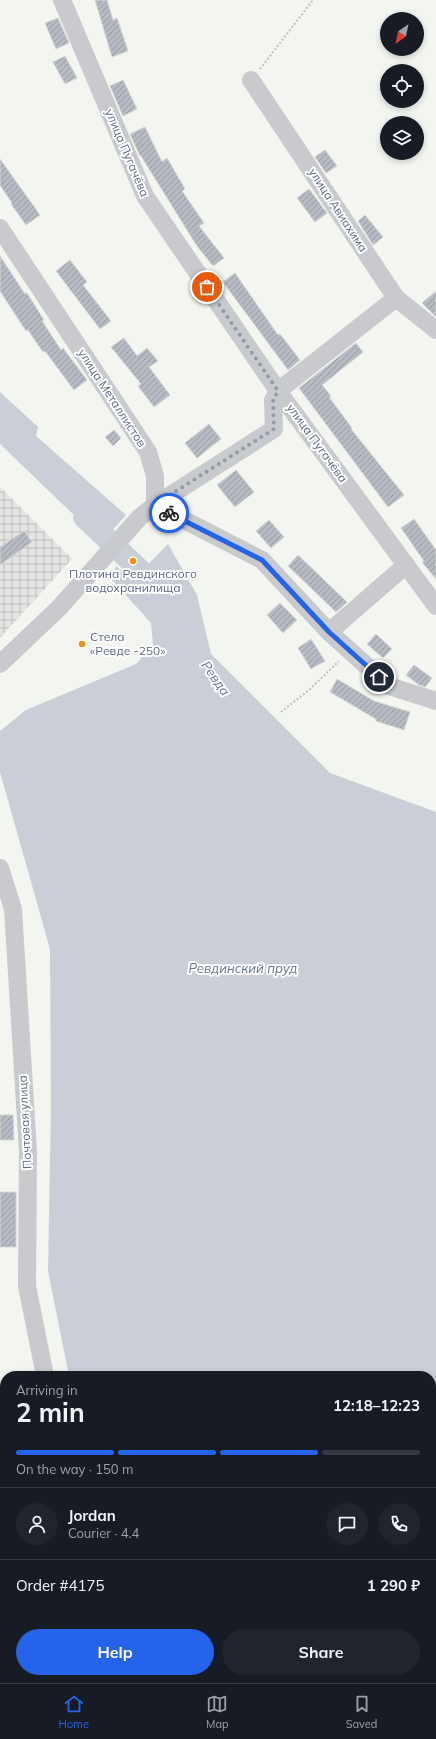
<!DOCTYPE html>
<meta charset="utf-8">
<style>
:root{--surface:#171b24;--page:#20242c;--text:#f1f3f6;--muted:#9ea1a6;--line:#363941;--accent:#2563eb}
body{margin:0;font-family:Mulish,sans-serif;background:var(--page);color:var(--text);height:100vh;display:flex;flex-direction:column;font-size:15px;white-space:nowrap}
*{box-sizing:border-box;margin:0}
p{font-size:13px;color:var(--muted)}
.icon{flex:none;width:22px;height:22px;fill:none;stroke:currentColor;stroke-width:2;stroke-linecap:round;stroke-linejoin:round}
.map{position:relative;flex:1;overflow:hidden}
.panel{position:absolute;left:0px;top:1371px;width:436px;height:312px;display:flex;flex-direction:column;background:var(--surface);border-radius:16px 16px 0 0;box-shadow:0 2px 6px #0003}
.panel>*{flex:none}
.needle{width:26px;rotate:213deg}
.fabs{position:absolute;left:380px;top:12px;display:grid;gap:8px}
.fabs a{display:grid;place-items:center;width:44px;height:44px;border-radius:50%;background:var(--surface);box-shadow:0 2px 6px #0003;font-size:20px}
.pin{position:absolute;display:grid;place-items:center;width:34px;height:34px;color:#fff;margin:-17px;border:2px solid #fff;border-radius:50%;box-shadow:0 1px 4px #0007}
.courier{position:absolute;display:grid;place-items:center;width:40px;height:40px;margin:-20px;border:3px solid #2563eb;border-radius:50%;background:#fff;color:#222;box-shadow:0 1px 5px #0007}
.overview em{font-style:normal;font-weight:700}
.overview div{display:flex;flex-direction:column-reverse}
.overview{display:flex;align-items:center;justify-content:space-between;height:68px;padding:0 16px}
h1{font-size:26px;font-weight:700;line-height:30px}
.bar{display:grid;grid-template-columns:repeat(4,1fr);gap:6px 4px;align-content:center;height:48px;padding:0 16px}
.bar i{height:5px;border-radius:3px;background:var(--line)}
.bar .selected{background:var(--accent)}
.bar p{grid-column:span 4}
.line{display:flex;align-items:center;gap:10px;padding:0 16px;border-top:1px solid var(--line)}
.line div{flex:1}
.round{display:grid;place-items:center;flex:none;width:42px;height:42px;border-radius:21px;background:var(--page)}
.button{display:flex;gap:8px;margin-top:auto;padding:8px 16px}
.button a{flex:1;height:46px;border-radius:24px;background:var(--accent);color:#fff;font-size:16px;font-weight:700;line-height:46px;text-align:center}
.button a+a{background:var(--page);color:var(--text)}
.dock{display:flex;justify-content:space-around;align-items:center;height:56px;border-top:1px solid var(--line);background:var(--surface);font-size:11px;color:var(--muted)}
.dock a{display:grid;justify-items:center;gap:2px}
.dock .selected{color:var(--accent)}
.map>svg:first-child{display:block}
</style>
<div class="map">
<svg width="436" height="1683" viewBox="0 0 436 1683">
<defs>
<pattern id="industrial-grid" width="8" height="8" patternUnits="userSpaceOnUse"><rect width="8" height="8" fill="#e4e5e3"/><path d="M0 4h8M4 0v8" fill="none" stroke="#bcbebe"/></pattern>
<pattern id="building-hatch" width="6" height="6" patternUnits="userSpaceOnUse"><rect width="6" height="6" fill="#b7bac2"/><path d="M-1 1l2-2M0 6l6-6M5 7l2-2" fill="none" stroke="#989ba3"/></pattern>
</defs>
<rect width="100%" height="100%" fill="#f3f5f0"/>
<polygon fill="url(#industrial-grid)" points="0,487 72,559 0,638"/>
<g fill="#caced6">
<polygon points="0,392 38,427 36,436 126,515 102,542 0,444"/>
<polygon points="168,544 197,595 211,654 330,773 436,812 436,1606 431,1609 431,1376 69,1376 48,1271 51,1106 50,949 0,772 0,731 26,710 136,664 153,645 151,623 112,580 116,566 132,581"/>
<polygon points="239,1678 413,1678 416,1683 247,1683"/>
</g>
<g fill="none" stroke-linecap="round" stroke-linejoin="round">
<polyline stroke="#caced6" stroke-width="22" points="84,517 142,572 159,597"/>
</g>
<g fill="url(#building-hatch)" stroke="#d5d5d3">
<polygon points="95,0 107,0 113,20 117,18 128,51 112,57"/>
<polygon points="58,18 69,43 56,49 45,23"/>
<polygon points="65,56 77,78 65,84 53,62"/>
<polygon points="123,80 137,109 123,116 110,86"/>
<polygon points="145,127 162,162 167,158 185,189 182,191 204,223 199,226 224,258 213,266 197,246 141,156 140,156 130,134"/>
<polygon points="325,150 337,166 326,173 315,157"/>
<polygon points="0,159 40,215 26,225 11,204 12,203 0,185"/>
<polygon points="309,189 327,213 315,222 297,198"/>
<polygon points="365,215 383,237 373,245 358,221"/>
<polygon points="0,256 25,294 27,293 44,320 42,321 61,350 63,348 87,380 74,390 45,351 43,352 28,330 26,331 0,291"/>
<polygon points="70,260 87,282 83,285 111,321 100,329 56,271"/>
<polygon points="235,273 278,335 280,334 300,360 288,370 223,282"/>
<polygon points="436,291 436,317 422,303"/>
<polygon points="124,338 137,356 147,348 158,361 149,367 170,395 154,407 138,386 141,384 111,347"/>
<polygon points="356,343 363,352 322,385 331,396 329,397 352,428 351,429 404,495 388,507 299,388"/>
<polygon points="209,424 221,439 197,458 185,443"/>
<polygon points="114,430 121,438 113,446 105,437"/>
<polygon points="236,470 254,492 235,507 217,485"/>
<polygon points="414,519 436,550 436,579 422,562 424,561 401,528"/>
<polygon points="269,520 284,537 271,548 256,531"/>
<polygon points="24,531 32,542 0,565 0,547"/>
<polygon points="298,555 347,602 336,612 288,566"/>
<polygon points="280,603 297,620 283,633 267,615"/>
<polygon points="376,634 392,649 383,658 367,644"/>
<polygon points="311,639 325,661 311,669 298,648"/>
<polygon points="414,665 432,678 425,687 419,685 406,675"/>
<polygon points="337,679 374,701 410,712 404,730 376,721 376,719 330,692"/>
<polygon points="0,1115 13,1115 14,1140 0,1140"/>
<rect x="0" y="1192" width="16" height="55"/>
</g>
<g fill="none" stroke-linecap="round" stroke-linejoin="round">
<g stroke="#bebfc2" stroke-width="2" stroke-dasharray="2 2" stroke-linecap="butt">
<polyline points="260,69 313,0"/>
<polyline points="281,712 309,690 339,661"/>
</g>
<g stroke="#c8cace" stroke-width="18">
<polyline points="62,0 145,196 278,391 436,606"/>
<polyline points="251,80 396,298 436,330"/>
<polyline points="0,228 148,452 155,476 155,505"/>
<polyline points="155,505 262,560 329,632 389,686 436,701"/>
<polyline points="329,632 406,565"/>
<polyline points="0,664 59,608 139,518 155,505 274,429 273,400 278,391 396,298"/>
<polyline points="0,868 13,909 28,1152 27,1286 45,1376"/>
<polyline points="0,1658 5,1659"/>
<polyline points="110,1678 116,1683"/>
</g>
</g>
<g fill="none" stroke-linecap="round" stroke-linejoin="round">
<polyline stroke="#939aaa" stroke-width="4" stroke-dasharray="0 7.2" points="169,513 154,505 274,429 273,400 278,391 207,287"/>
<polyline stroke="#2563eb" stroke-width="5" points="169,513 262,560 329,632 379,677"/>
</g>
<g fill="#f38e11" stroke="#fff" stroke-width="1.5">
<circle cx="133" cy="561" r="4"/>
<circle cx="82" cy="644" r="4"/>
</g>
<g text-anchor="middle" stroke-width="4" stroke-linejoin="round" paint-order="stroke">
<g font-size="12" fill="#606984" stroke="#fff">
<text transform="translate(127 153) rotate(67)" y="4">улица Пугачёва</text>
<text transform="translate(338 210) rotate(57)" y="4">улица Авиахима</text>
<text transform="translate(112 398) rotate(57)" y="4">улица Металлистов</text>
<text transform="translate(317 443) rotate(54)" y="4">улица Пугачёва</text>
<text transform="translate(25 1122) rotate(-93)" y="4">Почтовая улица</text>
</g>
<g font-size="12" fill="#606984" stroke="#fff">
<text x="133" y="578">Плотина Ревдинского<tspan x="133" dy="14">водохранилища</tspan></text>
<text x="90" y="641" text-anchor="start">Стела<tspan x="90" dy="14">«Ревде -250»</tspan></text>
</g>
<g font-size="13" font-style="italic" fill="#657790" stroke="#fff">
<text transform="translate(216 678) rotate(55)" y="5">Ревда</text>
<text x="243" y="973">Ревдинский пруд</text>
</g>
</g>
</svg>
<div class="fabs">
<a><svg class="needle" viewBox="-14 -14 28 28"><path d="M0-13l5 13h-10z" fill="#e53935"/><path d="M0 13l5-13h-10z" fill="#9ea1a6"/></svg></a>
<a><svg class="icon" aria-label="locate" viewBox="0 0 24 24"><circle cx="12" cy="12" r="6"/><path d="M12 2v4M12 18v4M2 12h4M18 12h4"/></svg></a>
<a><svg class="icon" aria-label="layers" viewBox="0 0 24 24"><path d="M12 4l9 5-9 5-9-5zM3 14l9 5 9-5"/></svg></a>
</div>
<div class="pin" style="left:207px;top:287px;background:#ea580c"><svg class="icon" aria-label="bag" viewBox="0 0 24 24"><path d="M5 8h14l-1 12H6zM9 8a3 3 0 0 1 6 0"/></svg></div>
<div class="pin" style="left:379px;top:677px;background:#1f2937"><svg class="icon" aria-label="home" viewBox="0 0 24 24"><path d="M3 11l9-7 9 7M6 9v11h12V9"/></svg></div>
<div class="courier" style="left:169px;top:513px"><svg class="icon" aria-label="bike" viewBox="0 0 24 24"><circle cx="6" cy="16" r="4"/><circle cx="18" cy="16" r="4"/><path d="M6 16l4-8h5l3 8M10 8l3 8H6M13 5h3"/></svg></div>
<section class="panel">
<div class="overview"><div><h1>2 min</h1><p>Arriving in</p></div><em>12:18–12:23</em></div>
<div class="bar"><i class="selected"></i><i class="selected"></i><i class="selected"></i><i></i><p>On the way · 150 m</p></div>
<div class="line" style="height:72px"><a class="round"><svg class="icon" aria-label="person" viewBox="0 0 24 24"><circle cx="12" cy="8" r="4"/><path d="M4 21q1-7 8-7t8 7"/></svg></a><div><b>Jordan</b><p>Courier · 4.4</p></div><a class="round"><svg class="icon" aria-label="chat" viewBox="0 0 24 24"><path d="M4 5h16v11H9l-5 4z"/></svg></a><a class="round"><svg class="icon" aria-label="phone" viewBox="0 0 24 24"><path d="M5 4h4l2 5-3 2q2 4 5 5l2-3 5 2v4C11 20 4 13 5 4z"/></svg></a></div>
<div class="line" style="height:52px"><div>Order #4175</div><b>1 290 ₽</b></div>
<div class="button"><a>Help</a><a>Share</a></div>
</section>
</div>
<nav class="dock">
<a class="selected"><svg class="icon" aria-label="home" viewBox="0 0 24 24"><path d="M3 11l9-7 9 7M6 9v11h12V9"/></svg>Home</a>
<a><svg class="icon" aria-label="map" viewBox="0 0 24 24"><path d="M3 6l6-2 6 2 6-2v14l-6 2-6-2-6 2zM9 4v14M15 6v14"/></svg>Map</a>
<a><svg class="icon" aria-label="saved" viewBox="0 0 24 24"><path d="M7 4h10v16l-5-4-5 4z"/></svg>Saved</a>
</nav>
